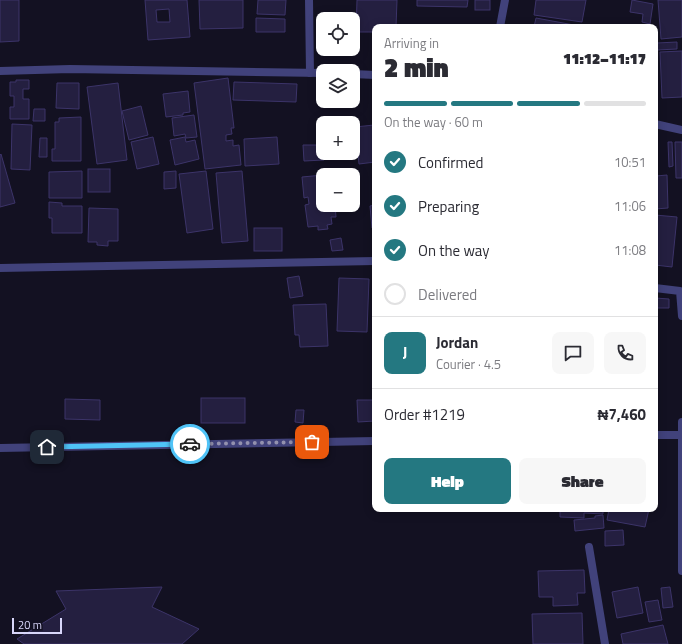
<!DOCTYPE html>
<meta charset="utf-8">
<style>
:root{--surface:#fff;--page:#f7f7f7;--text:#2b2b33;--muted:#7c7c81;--line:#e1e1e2;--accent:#247881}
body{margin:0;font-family:"Titillium Web",sans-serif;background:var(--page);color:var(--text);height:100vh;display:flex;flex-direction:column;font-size:15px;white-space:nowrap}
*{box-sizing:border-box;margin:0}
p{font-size:13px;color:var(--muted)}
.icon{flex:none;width:22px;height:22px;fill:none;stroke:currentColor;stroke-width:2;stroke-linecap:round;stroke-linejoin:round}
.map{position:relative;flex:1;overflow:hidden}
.drawer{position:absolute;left:372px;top:24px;width:286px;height:488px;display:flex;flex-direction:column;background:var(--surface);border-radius:8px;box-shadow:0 2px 10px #0003}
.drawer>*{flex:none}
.tools{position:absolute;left:316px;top:12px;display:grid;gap:8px}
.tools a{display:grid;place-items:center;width:44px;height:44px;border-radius:8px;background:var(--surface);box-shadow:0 2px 10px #0003;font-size:20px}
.scale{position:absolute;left:12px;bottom:10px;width:50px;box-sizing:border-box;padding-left:4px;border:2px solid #d8d6fa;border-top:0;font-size:11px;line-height:14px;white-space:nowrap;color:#d8d6fa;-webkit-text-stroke:3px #131122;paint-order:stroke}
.pin{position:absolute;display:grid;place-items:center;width:34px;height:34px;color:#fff;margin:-17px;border-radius:8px;box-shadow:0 2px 6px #0006}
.courier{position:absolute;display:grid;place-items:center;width:40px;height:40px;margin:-20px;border:3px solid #4fc3f7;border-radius:50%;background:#fff;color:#222;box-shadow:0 1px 5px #0007}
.summary em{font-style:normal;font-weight:800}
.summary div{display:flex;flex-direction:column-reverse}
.summary{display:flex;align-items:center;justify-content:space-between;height:68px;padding:0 12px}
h1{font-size:26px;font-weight:800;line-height:30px}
.bar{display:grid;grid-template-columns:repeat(4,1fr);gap:6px 4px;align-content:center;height:48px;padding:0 12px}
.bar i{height:5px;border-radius:3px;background:var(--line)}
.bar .on{background:var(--accent)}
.bar p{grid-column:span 4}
.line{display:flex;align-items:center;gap:10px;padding:0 12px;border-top:1px solid var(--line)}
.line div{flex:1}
.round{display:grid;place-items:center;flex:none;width:42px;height:42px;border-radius:8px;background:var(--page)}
ol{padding:0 12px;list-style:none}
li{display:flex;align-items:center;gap:12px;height:44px}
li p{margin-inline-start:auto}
li .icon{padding:4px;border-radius:50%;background:var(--accent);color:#fff;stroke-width:4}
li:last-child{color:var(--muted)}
li i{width:22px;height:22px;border:2px solid var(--line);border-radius:50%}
.cta{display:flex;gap:8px;margin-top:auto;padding:8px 12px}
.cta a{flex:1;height:46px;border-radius:8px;background:var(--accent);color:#fff;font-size:16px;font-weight:800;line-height:46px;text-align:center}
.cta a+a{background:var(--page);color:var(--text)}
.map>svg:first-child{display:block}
</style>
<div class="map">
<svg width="682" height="644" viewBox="0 0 682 644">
<rect width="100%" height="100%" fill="#131122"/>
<g fill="#241f40" stroke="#3c3469" fill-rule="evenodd">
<polygon points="0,0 19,0 19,41 0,42"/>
<path d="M145 0H187L190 37 148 40ZM169 9 170 22H157L156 10Z"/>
<polygon points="199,0 243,0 243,28 200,29"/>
<polygon points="258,0 286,0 285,15 257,14"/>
<polygon points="357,0 397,0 396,27 375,27 375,32 356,32"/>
<polygon points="417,0 468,0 467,7 417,6"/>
<rect x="475" y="0" width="15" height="10"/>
<polygon points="536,0 586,0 582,22 534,15"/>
<polygon points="632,0 653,4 650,24 642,22 643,14 630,12"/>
<polygon points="658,0 682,0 682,37 661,39"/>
<polygon points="256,18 285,19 285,32 256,32"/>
<polygon points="536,18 574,25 573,27 534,27"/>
<polygon points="677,42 677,49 657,50 657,43"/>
<polygon points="682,51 682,97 662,98 660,52"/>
<polygon points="228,78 234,128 231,128 232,134 226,135 226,141 233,140 233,146 239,145 241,165 205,169 194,83"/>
<polygon points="16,80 29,80 29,89 23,89 23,99 29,99 29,119 10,119 10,107 14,107 14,96 10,96 10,82 16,82"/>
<polygon points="234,82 297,84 296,102 233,100"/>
<polygon points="57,83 79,83 79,109 56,108"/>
<polygon points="118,83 127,160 97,164 87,87"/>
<polygon points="188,91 190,112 183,113 183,115 166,117 163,94"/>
<polygon points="141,106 148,135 129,140 122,111"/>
<polygon points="34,109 45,109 45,121 33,121"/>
<polygon points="194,115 197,137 186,138 185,134 174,136 172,118"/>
<polygon points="81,117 81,161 52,161 52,149 55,149 55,122 59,122 59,118"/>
<polygon points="12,124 32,125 30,170 11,169"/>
<polygon points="374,125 375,162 359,164 355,127"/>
<polygon points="153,137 159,164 137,169 131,142"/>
<polygon points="185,137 186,142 195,140 199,159 175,165 170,140"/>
<polygon points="277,137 279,164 245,166 244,139"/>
<polygon points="40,138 47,138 47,157 39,157"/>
<polygon points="668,142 672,142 673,166 669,167"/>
<polygon points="675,142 682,142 682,178 676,178"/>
<polygon points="303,145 323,145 324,160 304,161"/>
<polygon points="655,152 656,176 667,175 668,208 655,209"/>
<polygon points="1,154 15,203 0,207 0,155"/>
<rect x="88" y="169" width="22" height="23"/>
<polygon points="82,171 82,198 49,198 49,172"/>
<polygon points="176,171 176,188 164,189 164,172"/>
<polygon points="206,171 213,229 187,233 179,174"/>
<polygon points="242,171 248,241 222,243 216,173"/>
<polygon points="323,175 323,205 335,205 336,217 331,217 332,224 327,225 328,229 318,230 318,226 308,227 305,205 309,204 308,197 304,198 302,177"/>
<polygon points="49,202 62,203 62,206 82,206 82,233 52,233 52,218 49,218"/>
<polygon points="375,205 375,228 372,228 370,206"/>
<polygon points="89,208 118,209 118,241 108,241 108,246 97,245 97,242 88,242"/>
<polygon points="655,215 677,217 672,267 655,265"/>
<rect x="254" y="228" width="28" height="23"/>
<polygon points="341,238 343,250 332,251 330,240"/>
<polygon points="299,276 303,296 290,298 287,278"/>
<polygon points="339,278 369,279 367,332 337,331"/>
<polygon points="655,298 669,299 669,308 655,308"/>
<polygon points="326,304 328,346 300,347 299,335 295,335 293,305"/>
<rect x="201" y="398" width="44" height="25"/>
<polygon points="65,399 100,400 100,420 65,419"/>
<polygon points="357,400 374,400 375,421 358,422"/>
<polygon points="296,410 304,410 303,423 295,422"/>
<polygon points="560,509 603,509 603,514 584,513 584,518 560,517"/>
<polygon points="609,509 649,509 645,527 607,520"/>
<polygon points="603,515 604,528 575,531 574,520 595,518 595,516"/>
<polygon points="623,530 624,545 605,546 605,531"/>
<polygon points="584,570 585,593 577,593 578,605 553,606 553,597 539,597 538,571"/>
<polygon points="162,587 152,607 199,629 182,644 24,644 17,639 66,609 56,591"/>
<polygon points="638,587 643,613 617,618 612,592"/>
<polygon points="670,587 673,607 663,608 661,588"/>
<polygon points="658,600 662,620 649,622 645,602"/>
<polygon points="582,613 583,644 533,644 532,614"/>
<polygon points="663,625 668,644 623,644 621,634"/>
</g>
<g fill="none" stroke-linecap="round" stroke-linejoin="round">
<g stroke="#41427b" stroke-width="8">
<polyline points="309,0 310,73"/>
<polyline points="500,27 505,0"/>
<polyline points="0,71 70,69 323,73"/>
<polyline points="353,74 375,75"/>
<polyline points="655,124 682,130"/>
<polyline points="0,268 375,261"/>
<polyline points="655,288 680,291 682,316"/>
<polyline points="682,422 682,571"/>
<polyline points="655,435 681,435"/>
<polyline points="0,448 375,441"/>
<polyline points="589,547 605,644"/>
</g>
</g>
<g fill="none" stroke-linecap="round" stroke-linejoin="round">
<polyline stroke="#9391ae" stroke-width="4" stroke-dasharray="0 7.2" points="190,444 312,442"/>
<polyline stroke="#4fc3f7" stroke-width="5" points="47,447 190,444"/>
</g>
</svg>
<div class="tools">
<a><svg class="icon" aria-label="locate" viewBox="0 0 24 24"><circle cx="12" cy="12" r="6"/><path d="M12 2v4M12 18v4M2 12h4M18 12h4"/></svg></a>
<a><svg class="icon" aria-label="layers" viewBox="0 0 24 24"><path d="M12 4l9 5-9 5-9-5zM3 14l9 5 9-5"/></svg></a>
<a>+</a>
<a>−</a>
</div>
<div class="scale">20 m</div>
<div class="pin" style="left:312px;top:442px;background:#ea580c"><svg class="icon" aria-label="bag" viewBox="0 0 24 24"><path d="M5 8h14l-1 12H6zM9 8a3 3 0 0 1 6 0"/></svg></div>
<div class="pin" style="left:47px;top:447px;background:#1f2937"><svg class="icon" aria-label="home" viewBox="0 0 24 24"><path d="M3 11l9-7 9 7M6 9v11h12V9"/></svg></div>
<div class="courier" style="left:190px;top:444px"><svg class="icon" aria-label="car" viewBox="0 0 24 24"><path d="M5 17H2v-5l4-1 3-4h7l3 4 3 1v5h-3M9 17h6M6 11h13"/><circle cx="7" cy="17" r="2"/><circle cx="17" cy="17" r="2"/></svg></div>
<section class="drawer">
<div class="summary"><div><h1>2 min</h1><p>Arriving in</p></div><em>11:12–11:17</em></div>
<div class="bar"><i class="on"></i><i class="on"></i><i class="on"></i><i></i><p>On the way · 60 m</p></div>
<ol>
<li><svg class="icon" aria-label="check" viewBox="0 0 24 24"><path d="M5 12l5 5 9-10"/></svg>Confirmed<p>10:51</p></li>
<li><svg class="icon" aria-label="check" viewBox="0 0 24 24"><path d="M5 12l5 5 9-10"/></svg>Preparing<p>11:06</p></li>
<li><svg class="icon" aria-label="check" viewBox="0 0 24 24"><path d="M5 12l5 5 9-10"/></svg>On the way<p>11:08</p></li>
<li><i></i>Delivered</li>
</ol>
<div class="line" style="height:72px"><b class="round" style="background:var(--accent);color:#fff">J</b><div><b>Jordan</b><p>Courier · 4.5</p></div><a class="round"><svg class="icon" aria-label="chat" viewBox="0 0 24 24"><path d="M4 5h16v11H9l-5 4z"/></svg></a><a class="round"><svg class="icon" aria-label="phone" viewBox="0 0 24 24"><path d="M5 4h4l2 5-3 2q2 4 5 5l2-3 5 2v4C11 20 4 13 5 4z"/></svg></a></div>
<div class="line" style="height:52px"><div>Order #1219</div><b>₦7,460</b></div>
<div class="cta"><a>Help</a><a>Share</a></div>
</section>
</div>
